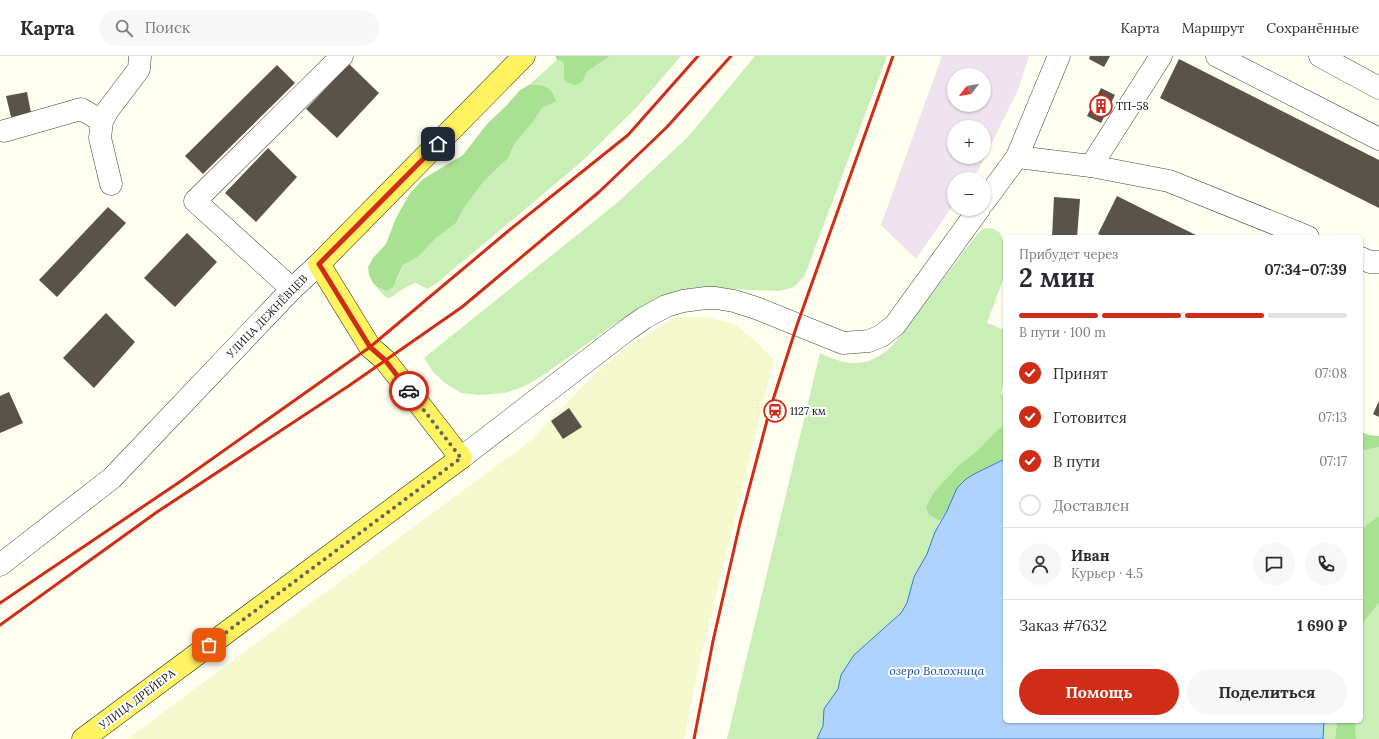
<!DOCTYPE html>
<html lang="ru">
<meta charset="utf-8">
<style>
:root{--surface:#fff;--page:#f7f7f7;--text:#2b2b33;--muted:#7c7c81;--line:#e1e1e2;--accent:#cf2d17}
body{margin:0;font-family:Lora,serif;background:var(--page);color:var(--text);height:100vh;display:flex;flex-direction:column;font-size:15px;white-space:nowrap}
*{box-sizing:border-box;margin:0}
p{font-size:13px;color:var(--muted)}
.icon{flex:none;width:22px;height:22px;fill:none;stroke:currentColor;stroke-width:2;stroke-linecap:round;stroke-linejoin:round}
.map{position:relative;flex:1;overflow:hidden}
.panel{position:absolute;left:1003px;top:179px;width:360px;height:488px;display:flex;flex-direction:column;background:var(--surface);border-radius:6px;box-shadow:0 1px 3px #0004}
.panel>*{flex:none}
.needle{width:26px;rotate:239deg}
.buttons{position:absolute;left:947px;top:12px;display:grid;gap:8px}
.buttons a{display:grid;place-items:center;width:44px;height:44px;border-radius:50%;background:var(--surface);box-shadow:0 1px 3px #0004;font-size:20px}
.pin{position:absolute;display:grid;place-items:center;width:34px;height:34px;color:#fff;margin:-17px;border-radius:8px;box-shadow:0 2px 6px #0006}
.courier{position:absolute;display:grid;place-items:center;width:40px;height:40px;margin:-20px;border:3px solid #cf2d17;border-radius:50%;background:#fff;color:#222;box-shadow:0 1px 5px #0007}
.overview em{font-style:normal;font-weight:700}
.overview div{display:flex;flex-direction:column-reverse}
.overview{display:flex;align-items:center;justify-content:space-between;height:68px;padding:0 16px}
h1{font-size:26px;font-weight:700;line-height:30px}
.bar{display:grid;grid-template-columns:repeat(4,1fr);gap:6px 4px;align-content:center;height:48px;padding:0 16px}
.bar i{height:5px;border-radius:3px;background:var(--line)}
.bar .current{background:var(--accent)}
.bar p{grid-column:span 4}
.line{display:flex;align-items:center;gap:10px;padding:0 16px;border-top:1px solid var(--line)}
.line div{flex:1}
.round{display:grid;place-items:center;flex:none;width:42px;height:42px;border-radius:21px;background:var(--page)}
ol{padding:0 16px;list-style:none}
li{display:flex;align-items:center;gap:12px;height:44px}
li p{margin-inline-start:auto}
li .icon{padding:4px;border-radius:50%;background:var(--accent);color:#fff;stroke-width:4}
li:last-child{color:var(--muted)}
li i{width:22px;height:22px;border:2px solid var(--line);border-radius:50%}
.cta{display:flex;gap:8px;margin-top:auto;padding:8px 16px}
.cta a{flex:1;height:46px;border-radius:24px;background:var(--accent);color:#fff;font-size:16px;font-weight:700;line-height:46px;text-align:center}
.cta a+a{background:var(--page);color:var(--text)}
header{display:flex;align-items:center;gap:24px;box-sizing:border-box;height:56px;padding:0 20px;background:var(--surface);border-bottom:1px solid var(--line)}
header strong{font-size:19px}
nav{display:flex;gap:22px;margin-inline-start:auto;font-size:14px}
.search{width:280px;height:36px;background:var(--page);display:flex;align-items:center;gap:10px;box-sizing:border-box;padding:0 14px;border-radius:22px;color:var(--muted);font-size:15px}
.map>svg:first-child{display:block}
</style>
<header>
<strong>Карта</strong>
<div class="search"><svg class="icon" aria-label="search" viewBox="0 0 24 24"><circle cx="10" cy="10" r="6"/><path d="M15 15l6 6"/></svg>Поиск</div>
<nav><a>Карта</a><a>Маршрут</a><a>Сохранённые</a></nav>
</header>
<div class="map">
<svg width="1379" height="683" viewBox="0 0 1379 683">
<rect width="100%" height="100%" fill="#fffff1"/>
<path fill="#eee3ee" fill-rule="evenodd" d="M942 0H1029L1018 34 979 113 972 123H954V148L916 203 881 169ZM954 19H984V49H954ZM954 71H984V101H954Z"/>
<polygon fill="#f5f9ce" points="675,261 706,261 735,268 753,283 774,304 701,600 684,683 127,683 530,385 595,318 630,289"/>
<g fill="#caefb6">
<path d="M610 0H681L637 51 579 108 438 226 428 233 416 227C411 229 406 231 401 234 388 244 388 246 377 231L386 235 397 224 403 209 418 201 435 183 456 167 464 152 484 125 502 108 512 95 516 86 533 66 542 52 549 48 538 29H529L557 4 562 5 564 8V17L582 26 588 15Z"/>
<polygon points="755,0 887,0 805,219 796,229 791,232 778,235 709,232 677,236 658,241 622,263 542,320 525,330 505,337 479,339 461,337 445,327 433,316 424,302 618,146 688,81"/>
<path d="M985 172 994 173 1000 177 1005 188 1003 224 987 267 1005 274V319L1001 337 1005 343V369L997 374 978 394 958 410 934 436 929 459 940 465 927 498 914 521 907 547 901 557 854 599 841 619 838 633 824 653 823 670 817 683H727L820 297C848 311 869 312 893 289L978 177Z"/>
<polygon points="1379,391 1379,460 1366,469 1361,475 1361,395"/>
<polygon points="1379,547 1379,683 1356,683 1355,665 1361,665 1361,577 1365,564"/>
<polygon points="1324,665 1337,665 1335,683 1323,683"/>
</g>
<g fill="#a9e193">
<polygon points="555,0 610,0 588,15 582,26 575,29 566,26 564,22 564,8 562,5 557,4"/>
<path d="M529 29C543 29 551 29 556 45L542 52 533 66 516 86 508 102 484 125 464 152 456 167 435 183 418 201 403 209 393 231 386 235 377 231 373 227 369 219 368 211 373 202 386 188 396 162 410 137 423 123 463 99 487 68 507 49 520 34Z"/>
<polygon points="1005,369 1005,403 976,417 966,423 957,432 947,455 940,465 929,459 926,451 934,436 958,410 978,394 997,374"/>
<polygon points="1361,376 1369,379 1379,380 1379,391 1361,395"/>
<polygon points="1379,460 1379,547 1365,564 1361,577 1361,475 1366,469"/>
<polygon points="1337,665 1355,665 1356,683 1335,683"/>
</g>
<polygon fill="#b0d3fd" stroke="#2e79dc" points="1005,403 1005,665 1324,665 1323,683 817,683 823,670 824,653 838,633 841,619 854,599 901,557 907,547 914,521 927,498 935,476 947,455 957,432 966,423 976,417"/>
<g fill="#59534a">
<polygon points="1090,0 1110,0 1104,11 1089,3"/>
<polygon points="1179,3 1379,104 1379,152 1160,42"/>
<polygon points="349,8 379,37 337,82 306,53"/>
<polygon points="277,9 295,27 203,118 185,100"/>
<polygon points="1101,32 1115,39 1101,67 1087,60"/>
<polygon points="27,36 31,57 11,61 6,40"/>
<polygon points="268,92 297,121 256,166 225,137"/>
<polygon points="1117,140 1151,157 1200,181 1105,181 1098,178"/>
<polygon points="1054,141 1080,143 1077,181 1052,181"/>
<polygon points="108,151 126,167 57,241 39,224"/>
<polygon points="187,177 217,206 175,251 144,222"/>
<polygon points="106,257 135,286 94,332 63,302"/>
<polygon points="9,336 23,367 0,377 0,340"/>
<polygon points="1379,345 1379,361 1373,358"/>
<polygon points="569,352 582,371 563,383 551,365"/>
</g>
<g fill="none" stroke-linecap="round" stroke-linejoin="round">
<g stroke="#424242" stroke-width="23">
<g id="minor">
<polyline points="1217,0 1379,83"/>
<polyline points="1320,0 1379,32"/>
<polyline points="4,75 81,53 102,65"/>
<polyline points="1017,101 1091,110 1169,125 1308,181"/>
<polyline points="1091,110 1161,0"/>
<polyline points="111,128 100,82 102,65 108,54 139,13 140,0"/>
<polyline points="984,146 1017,101 1059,0"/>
<polyline points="1361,202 1370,206 1379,206"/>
<polyline points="292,233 195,145 342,0"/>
<polyline points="461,402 627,274 644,262 666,250 683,245 706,242 716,242 734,245 756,252 843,287 869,285 881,280 895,269 979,153"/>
<polyline points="0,509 112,422 292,233 319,208"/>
</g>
</g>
<g stroke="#202020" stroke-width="23">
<polyline id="major" points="83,683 461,402 385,304 370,291 319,208 524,0"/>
</g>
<use href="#minor" stroke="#fff" stroke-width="22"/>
<use href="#major" stroke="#fff361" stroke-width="22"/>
<g stroke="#cf2d17" stroke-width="3">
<polyline points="0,547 178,427 370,291 507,176 628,79 698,0"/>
<polyline points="0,569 157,456 350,329 462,251 599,136 667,71 731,0"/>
<polyline points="694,683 713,585 740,467 770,353 797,269 893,0"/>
</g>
</g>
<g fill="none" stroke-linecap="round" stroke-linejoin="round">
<polyline stroke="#63635e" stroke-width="4" stroke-dasharray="0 7.2" points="209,589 461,402 409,335"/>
<polyline stroke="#cf2d17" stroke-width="5" points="409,335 385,304 370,291 319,208 438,88"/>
</g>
<defs>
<g id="building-ring" transform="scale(1.15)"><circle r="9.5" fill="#fff" stroke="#cf2d17" stroke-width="1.5"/><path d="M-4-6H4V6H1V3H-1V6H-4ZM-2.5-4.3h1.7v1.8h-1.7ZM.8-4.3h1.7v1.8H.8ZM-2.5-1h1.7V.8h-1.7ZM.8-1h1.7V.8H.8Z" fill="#cf2d17"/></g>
<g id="station-ring" transform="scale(1.15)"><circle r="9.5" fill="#fff" stroke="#cf2d17" stroke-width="1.5"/><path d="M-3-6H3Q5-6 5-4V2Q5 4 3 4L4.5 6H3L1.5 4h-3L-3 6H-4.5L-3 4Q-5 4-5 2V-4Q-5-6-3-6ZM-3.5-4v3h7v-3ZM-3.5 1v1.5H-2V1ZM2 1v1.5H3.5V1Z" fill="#cf2d17"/></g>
</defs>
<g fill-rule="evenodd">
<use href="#building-ring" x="1101" y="50"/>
<use href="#station-ring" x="775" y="355"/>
</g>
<g text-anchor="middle" stroke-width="4" stroke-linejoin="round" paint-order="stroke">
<g font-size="11" fill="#0f0f0f" stroke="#fff" text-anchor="start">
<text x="1116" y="54">ТП-58</text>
<text x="790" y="359">1127 км</text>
</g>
<g font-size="11" fill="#0f0f0f" stroke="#fff">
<text transform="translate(267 260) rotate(-46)" y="4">УЛИЦА ДЕЖНЁВЦЕВ</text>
<text transform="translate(137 643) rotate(-37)" y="4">УЛИЦА ДРЕЙЕРА</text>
</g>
<g font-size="12" font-style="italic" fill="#0a4bb0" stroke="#fff">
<text x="937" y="619">озеро Волохница</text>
</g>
</g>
</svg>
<div class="buttons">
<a><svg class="needle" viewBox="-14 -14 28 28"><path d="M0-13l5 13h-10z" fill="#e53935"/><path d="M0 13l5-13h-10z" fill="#7c7c81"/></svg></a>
<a>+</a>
<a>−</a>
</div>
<div class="pin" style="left:209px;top:589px;background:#ea580c"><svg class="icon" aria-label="bag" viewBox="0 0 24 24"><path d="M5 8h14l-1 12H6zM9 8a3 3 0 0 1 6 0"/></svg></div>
<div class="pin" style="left:438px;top:88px;background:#1f2937"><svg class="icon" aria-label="home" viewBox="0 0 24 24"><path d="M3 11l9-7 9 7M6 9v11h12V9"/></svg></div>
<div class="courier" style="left:409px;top:335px"><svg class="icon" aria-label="car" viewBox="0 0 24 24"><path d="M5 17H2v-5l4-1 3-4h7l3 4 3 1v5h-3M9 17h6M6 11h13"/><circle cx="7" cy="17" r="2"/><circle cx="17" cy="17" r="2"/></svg></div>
<section class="panel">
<div class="overview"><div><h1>2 мин</h1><p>Прибудет через</p></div><em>07:34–07:39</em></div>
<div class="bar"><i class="current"></i><i class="current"></i><i class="current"></i><i></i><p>В пути · 100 m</p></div>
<ol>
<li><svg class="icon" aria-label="check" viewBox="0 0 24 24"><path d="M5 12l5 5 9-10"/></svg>Принят<p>07:08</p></li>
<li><svg class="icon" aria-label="check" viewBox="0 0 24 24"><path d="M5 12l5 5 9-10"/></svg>Готовится<p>07:13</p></li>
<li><svg class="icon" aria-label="check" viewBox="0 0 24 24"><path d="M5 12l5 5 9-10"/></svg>В пути<p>07:17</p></li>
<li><i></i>Доставлен</li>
</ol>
<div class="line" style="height:72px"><a class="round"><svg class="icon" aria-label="person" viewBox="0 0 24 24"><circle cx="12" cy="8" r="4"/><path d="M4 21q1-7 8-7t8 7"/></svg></a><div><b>Иван</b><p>Курьер · 4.5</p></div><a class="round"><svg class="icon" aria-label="chat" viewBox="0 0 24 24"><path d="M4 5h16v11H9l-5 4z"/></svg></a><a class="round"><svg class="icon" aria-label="phone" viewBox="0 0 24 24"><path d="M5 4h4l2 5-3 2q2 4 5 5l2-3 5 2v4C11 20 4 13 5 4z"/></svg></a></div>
<div class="line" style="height:52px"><div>Заказ #7632</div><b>1 690 ₽</b></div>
<div class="cta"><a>Помощь</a><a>Поделиться</a></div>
</section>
</div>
